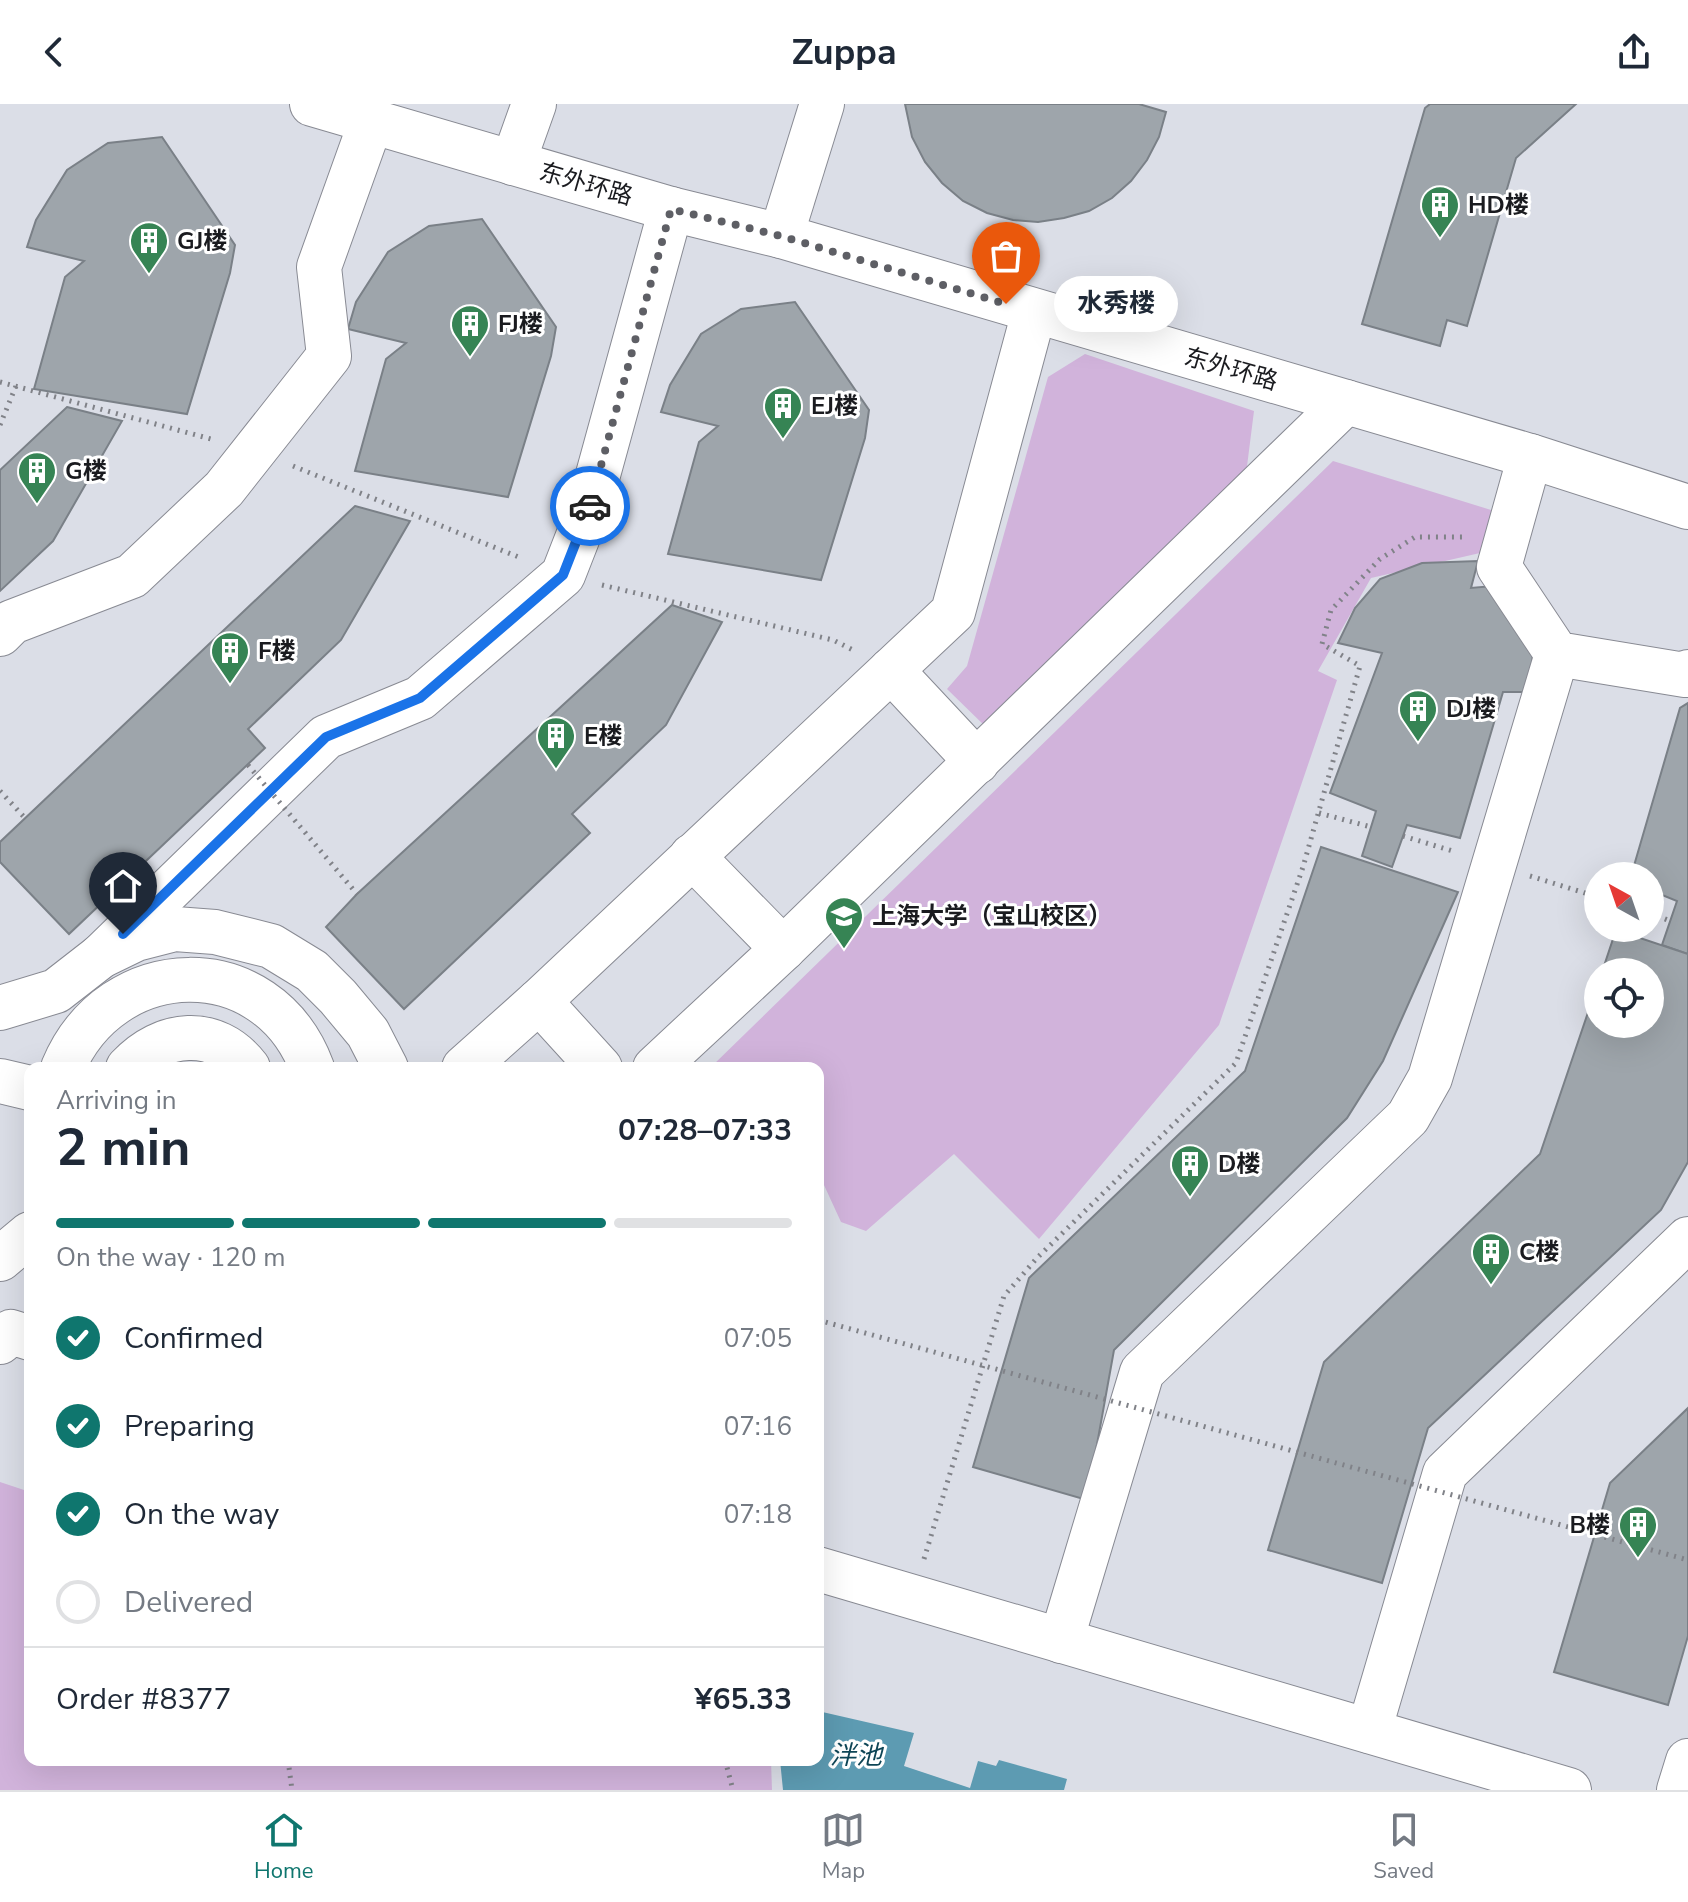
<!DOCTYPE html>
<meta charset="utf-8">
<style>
:root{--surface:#fff;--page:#f2f2f3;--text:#1f2937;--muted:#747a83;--line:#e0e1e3;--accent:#0f766e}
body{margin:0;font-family:"Nunito Sans","Noto Sans SC",sans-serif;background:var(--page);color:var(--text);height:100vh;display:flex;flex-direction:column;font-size:30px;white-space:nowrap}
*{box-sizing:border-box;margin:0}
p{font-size:26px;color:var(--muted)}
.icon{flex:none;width:44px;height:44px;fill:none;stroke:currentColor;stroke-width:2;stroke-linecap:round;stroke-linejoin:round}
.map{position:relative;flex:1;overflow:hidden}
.side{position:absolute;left:24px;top:958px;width:800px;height:704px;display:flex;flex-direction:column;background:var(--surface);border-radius:16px;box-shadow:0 8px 32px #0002}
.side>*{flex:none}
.needle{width:52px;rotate:320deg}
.fabs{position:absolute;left:1584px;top:758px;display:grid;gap:16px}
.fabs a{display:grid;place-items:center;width:80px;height:80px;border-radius:50%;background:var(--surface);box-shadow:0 8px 32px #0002;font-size:40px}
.pin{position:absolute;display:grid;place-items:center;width:68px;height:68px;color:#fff;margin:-82px -34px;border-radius:50% 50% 50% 0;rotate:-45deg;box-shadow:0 0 8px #0007}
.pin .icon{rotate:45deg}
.courier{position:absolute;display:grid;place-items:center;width:80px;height:80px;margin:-40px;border:6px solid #1a73e8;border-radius:50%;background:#fff;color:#222;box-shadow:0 2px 10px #0007}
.bubble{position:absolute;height:56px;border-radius:28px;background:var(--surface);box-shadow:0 8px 32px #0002;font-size:26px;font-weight:700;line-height:56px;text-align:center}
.summary em{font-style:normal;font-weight:700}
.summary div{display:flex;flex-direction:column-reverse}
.summary{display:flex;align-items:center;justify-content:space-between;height:136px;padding:0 32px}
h1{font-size:52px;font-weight:700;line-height:60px}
.bar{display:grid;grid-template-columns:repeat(4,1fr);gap:12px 8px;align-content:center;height:96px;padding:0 32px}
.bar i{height:10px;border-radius:6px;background:var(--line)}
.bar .on{background:var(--accent)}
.bar p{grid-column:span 4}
.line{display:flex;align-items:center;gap:20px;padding:0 32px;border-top:2px solid var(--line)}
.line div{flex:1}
ol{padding:0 32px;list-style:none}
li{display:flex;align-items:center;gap:24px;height:88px}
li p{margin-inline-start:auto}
li .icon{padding:8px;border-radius:50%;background:var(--accent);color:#fff;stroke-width:4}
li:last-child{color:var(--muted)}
li i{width:44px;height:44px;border:4px solid var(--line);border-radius:50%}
header{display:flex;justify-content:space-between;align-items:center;height:104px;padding:0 32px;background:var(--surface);font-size:36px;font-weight:700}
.dock{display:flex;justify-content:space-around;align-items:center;height:112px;border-top:2px solid var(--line);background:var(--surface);font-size:22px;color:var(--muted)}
.dock a{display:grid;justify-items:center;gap:4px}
.dock .on{color:var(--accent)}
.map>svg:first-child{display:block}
</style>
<header><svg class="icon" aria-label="back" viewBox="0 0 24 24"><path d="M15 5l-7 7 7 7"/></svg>Zuppa<svg class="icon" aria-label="share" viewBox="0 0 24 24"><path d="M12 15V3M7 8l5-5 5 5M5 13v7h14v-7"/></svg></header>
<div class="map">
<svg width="1688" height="1686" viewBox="0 0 1688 1686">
<rect width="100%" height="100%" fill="#dbdee7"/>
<g fill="#d1b3db">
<polygon points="1085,250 1254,307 1245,378 988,625 947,585 967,562 1048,273"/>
<polygon points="1333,357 1504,410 1480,449 1371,474 1318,567 1337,576 1219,921 1039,1135 954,1050 866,1127 841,1118 818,1068 818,964 710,964"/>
<polygon points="0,1378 30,1388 30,1656 771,1656 772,1686 0,1686"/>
</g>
<polygon fill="#5d9bb2" points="818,1607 914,1629 904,1662 970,1684 978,1657 996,1662 999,1656 1067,1675 1064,1686 783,1686 780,1656 818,1656"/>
<g fill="#9ea5ab" stroke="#7a8087" stroke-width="2">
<polygon points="905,0 1139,0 1166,8 1159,33 1147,56 1131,77 1112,94 1089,107 1064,114 1038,118 1013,116 987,109 963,97 942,79 925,58 912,33"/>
<polygon points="1430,0 1576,0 1516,54 1467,222 1447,216 1440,242 1362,220 1425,4"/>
<polygon points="162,33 235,141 230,169 187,310 34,285 65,173 84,157 27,143 36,116 67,66 108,39"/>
<polygon points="482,115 556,223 551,252 508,393 355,367 386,255 406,239 348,225 356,198 388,148 429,122"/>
<polygon points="795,198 869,306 865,334 821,476 668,450 699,338 718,322 661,308 670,281 701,230 741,205"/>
<polygon points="67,303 122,317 53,437 0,487 0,366"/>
<polygon points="355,402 410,417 341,536 248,625 265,644 69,830 0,758 0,738"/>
<polygon points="1478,457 1471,484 1493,482 1533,550 1529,588 1503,588 1460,734 1407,721 1392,763 1362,752 1376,707 1330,689 1382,549 1338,539 1355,504 1380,475 1422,459"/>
<polygon points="672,501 722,518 666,621 572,710 590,729 404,905 326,823 357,790"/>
<polygon points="1688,599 1688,850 1662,841 1677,797 1650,786 1650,772 1631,772 1680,604"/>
<polygon points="1321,743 1458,788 1383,957 1347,1014 1114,1246 1087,1396 973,1363 1029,1174 1245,967"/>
<polygon points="1616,826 1688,850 1688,1058 1661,1106 1428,1324 1382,1479 1268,1446 1324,1258 1540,1050 1598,879 1598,920 1650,920 1650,868 1602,868"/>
<polygon points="1688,1304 1688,1532 1668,1601 1554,1568 1610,1379"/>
</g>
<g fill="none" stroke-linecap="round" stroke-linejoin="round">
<g stroke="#888a93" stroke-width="46">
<g id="minor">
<polyline points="312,0 671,105 781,132 1530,352 1688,403"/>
<polyline points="513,59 534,0"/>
<polyline points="781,132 822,0"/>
<polyline points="1530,352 1499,463 1557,550 1685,571 1688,568"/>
<polyline points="0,530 12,518 132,472 224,385 329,252 319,163 371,18"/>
<polyline points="891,566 977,658"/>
<polyline points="692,752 783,845"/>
<polyline points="101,852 326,633 420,594 563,471 588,407 671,105"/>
<polyline points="539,897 600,964"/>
<polyline points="0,904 56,887 101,852 136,835 175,825 215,828 271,842 312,867 338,893 368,929 386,964"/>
<path d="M63 964C111 849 267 844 312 964"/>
<path d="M128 964C162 927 215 921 248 964"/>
<polyline points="464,964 539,897 953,508 1034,208"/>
<polyline points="655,964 783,845 1346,298"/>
<polyline points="0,977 30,984"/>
<polyline points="0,1155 30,1130"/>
<polyline points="0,1238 11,1228 30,1234"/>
<polyline points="818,1465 1569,1686"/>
<polyline points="1061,1537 1142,1268 1408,1013 1430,974 1557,550"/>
<polyline points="1369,1627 1445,1369 1688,1135"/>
<polyline points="1679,1686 1688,1657"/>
</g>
</g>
<g stroke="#808288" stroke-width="5" stroke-dasharray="2 6" stroke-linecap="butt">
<polyline points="0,278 211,335"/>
<polyline points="0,321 16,282"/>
<polyline points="293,362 521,454"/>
<polyline points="602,481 833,536 855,547"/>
<polyline points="0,687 25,714"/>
<polyline points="1319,709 1371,723"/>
<polyline points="1403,732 1456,748"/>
<polyline points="1530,772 1598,793"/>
<polyline points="1650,809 1670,817"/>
<polyline points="924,1455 1004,1192 1037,1154 1236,959 1303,763 1360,562 1322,540 1331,506 1380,455 1415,433 1467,433"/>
<polyline points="288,1656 292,1686"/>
<polyline points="725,1656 733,1686"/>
</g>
<use href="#minor" stroke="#fff" stroke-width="44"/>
<g stroke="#808288" stroke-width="5" stroke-dasharray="2 6" stroke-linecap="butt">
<polyline points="248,661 357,790"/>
<polyline points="818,1216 1688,1456"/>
</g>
</g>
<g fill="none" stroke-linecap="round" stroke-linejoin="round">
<polyline stroke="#5e5f65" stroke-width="8" stroke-dasharray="0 14.4" points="590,402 671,105 781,132 1006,200"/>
<polyline stroke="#1a73e8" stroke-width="10" points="123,830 326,633 420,594 563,471 590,402"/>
</g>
<defs>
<g id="building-pin" transform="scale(2)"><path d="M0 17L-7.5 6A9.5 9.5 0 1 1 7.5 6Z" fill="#368454" stroke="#fff"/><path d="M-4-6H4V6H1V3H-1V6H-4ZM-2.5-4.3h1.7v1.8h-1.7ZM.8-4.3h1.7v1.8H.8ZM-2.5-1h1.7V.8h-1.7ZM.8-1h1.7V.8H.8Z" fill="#fff"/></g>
<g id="university-pin" transform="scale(2)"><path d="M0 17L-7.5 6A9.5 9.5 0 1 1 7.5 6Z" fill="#368454" stroke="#fff"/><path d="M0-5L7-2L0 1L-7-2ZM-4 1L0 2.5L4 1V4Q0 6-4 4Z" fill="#fff"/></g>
</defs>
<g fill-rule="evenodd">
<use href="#building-pin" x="1440" y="101"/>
<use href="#building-pin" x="149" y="137"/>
<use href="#building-pin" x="470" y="220"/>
<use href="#building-pin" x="783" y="302"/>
<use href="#building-pin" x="37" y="367"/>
<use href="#building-pin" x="230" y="547"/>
<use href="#building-pin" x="1418" y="605"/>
<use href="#building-pin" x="556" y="632"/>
<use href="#university-pin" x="844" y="812"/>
<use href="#building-pin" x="1190" y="1060"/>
<use href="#building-pin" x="1491" y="1148"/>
<use href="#building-pin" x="1638" y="1421"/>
</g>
<g text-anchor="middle" stroke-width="6" stroke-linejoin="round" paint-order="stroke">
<g font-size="24" fill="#1a1b1f" stroke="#fff">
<text transform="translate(586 80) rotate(16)" y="8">东外环路</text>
<text transform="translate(1231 265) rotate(16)" y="8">东外环路</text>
</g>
<g font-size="24" font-weight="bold" fill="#1a1b1f" stroke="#fff" text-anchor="start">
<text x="1468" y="109">HD楼</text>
<text x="177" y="145">GJ楼</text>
<text x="498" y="228">FJ楼</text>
<text x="811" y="310">EJ楼</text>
<text x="65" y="375">G楼</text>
<text x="258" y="555">F楼</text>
<text x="1446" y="613">DJ楼</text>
<text x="584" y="640">E楼</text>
<text x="872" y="820">上海大学（宝山校区）</text>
<text x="1218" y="1068">D楼</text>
<text x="1519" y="1156">C楼</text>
<text x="1610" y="1429" text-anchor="end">B楼</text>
</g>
<g font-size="26" font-style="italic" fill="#0e4556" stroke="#fff">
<text x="856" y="1660">泮池</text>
</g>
</g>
</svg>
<div class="fabs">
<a><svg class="needle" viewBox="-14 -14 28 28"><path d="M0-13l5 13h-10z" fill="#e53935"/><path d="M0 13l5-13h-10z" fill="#747a83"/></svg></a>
<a><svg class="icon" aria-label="locate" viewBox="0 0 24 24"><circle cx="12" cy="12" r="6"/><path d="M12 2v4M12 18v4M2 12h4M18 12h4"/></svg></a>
</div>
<div class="pin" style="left:1006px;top:200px;background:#ea580c"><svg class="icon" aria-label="bag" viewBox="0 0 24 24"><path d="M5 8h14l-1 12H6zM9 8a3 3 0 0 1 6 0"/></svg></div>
<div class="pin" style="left:123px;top:830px;background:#1f2937"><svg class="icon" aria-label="home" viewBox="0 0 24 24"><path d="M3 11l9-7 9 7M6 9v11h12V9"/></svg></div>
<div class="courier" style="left:590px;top:402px"><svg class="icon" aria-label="car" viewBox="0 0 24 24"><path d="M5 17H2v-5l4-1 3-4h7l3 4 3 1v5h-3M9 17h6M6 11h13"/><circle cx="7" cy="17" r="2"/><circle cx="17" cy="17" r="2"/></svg></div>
<div class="bubble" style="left:1054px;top:172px;width:124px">水秀楼</div>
<section class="side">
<div class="summary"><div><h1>2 min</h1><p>Arriving in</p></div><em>07:28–07:33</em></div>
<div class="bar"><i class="on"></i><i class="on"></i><i class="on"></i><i></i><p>On the way · 120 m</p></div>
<ol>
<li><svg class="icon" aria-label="check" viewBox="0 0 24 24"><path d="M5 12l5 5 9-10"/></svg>Confirmed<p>07:05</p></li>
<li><svg class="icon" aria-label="check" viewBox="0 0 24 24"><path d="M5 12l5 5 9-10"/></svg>Preparing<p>07:16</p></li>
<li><svg class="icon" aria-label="check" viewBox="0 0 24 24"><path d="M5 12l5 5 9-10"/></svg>On the way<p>07:18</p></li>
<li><i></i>Delivered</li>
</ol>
<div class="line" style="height:104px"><div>Order #8377</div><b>¥65.33</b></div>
</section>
</div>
<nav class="dock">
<a class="on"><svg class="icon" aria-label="home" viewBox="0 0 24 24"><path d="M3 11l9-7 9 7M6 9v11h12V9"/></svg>Home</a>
<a><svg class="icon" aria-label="map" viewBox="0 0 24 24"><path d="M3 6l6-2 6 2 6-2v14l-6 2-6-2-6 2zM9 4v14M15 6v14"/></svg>Map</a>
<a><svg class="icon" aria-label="saved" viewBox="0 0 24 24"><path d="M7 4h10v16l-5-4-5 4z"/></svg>Saved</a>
</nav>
